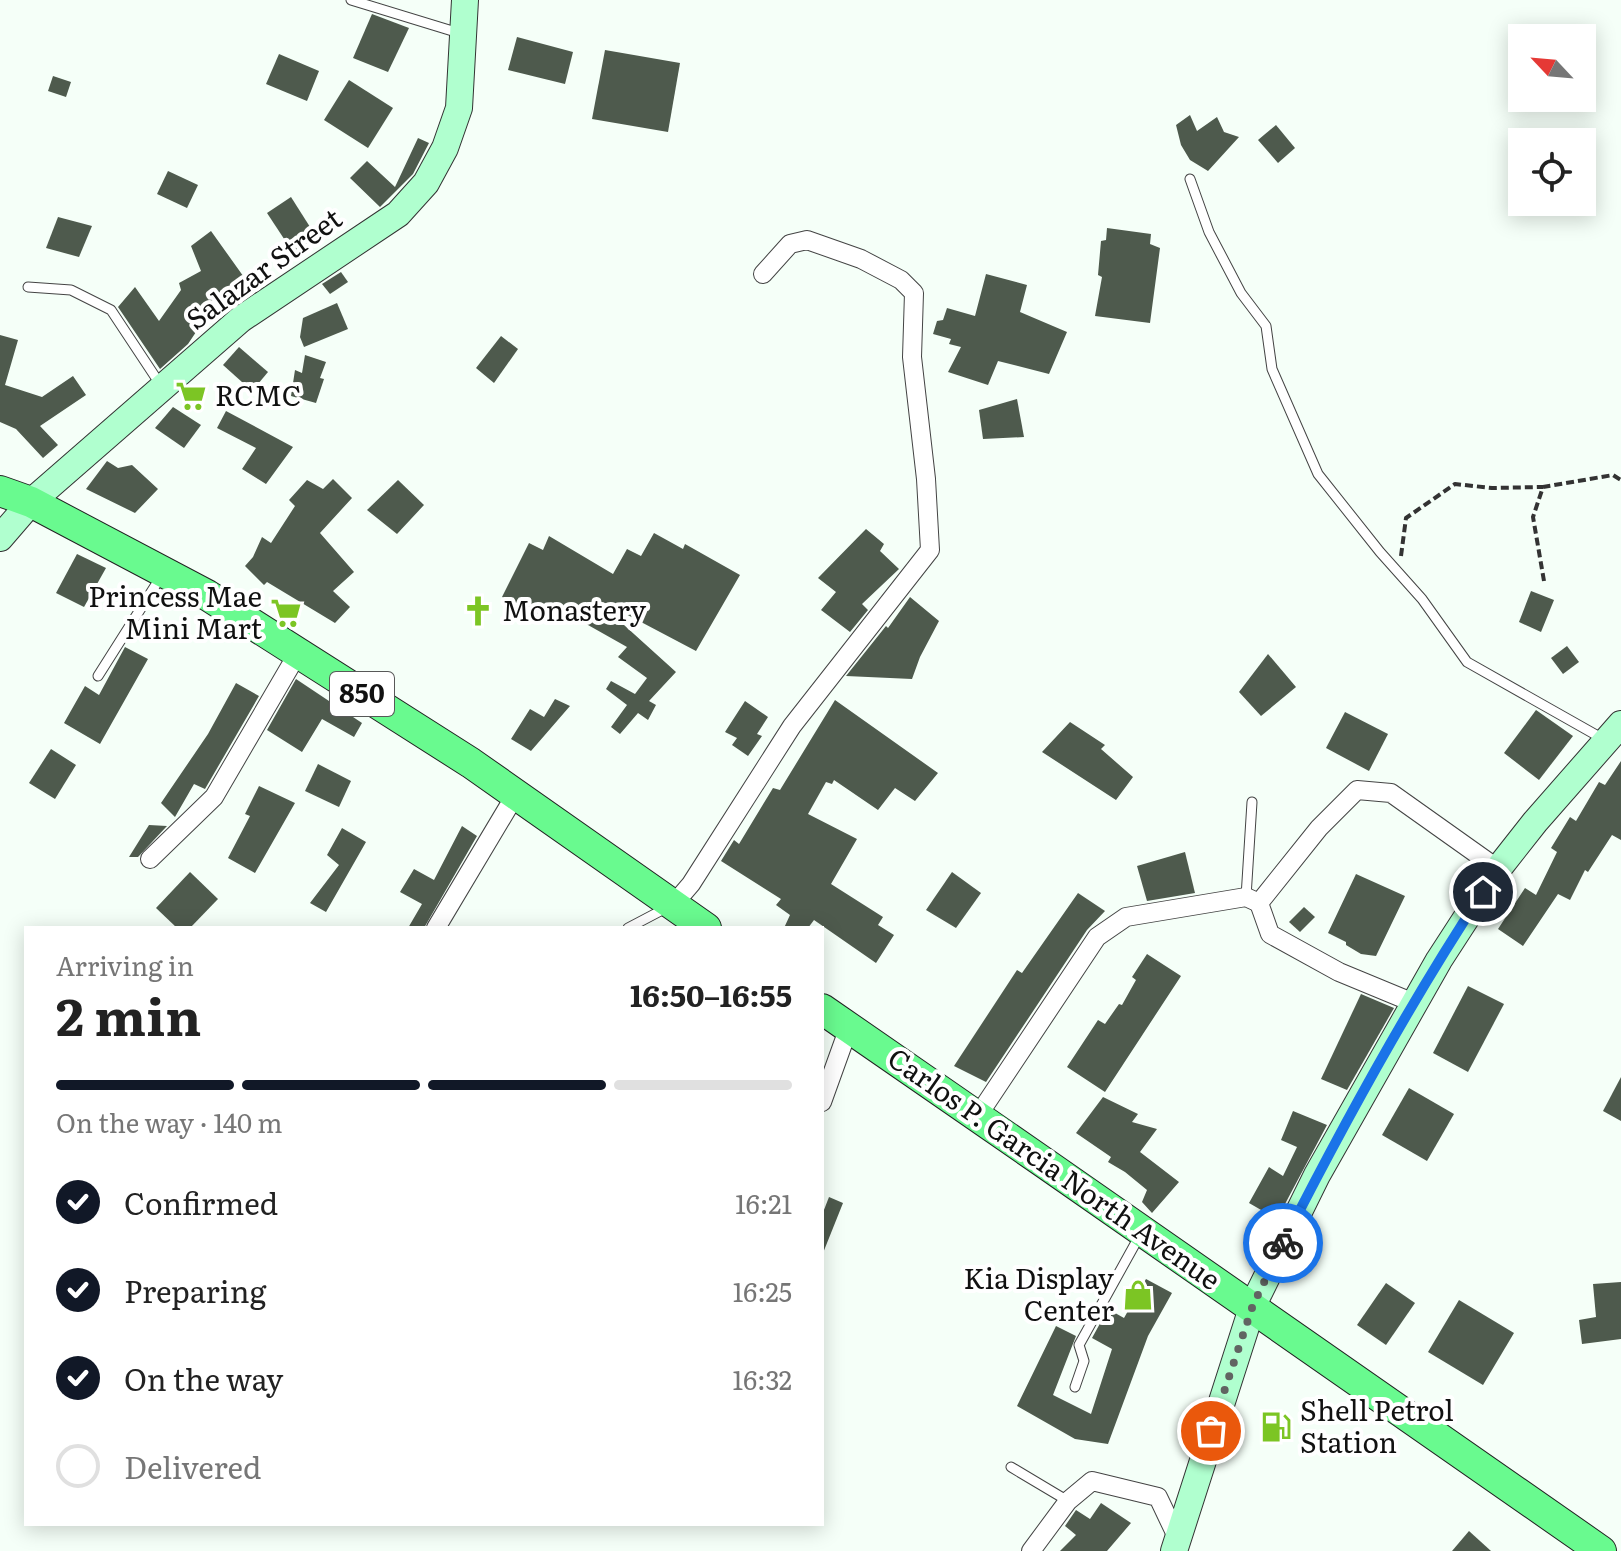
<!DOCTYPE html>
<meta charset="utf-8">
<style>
:root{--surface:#fff;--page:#f2f2f2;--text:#222;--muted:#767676;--line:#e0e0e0;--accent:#111827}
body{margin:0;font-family:Literata,serif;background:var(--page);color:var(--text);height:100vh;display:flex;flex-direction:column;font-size:30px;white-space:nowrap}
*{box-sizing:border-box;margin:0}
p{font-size:26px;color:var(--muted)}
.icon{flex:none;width:44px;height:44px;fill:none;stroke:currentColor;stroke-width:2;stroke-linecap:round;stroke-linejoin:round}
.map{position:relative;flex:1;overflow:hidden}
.details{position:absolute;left:24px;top:926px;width:800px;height:600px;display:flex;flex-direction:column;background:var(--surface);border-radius:0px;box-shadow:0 4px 20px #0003}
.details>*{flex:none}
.needle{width:52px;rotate:296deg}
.fabs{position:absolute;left:1508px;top:24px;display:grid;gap:16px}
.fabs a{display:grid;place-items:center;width:88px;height:88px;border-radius:0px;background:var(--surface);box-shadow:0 4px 20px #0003;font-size:40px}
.pin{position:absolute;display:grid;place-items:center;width:68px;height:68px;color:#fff;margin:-34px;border:4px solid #fff;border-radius:50%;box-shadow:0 2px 8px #0007}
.courier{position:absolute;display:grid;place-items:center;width:80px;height:80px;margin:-40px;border:6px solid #1a73e8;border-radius:50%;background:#fff;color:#222;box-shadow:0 2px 10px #0007}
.summary em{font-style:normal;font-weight:700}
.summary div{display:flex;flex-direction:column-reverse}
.summary{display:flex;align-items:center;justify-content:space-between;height:136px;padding:0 32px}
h1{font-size:52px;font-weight:700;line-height:60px}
.bar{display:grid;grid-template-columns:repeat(4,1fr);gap:12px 8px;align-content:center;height:96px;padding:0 32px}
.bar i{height:10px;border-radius:6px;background:var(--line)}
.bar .selected{background:var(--accent)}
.bar p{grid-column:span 4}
ol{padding:0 32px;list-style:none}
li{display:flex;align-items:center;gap:24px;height:88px}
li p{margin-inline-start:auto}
li .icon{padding:8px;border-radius:50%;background:var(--accent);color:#fff;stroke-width:4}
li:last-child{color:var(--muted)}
li i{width:44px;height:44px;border:4px solid var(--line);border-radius:50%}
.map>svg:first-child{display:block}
</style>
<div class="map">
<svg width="1621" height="1551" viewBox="0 0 1621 1551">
<rect width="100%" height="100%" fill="#f5fff8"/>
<g fill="#4e5a4d">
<polygon points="372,14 409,28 388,72 353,58"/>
<polygon points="517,37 573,52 565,84 508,70"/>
<polygon points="605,50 680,63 668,132 592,119"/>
<polygon points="279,54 319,71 307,101 266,84"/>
<polygon points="53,76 71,82 66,97 48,91"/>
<polygon points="349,80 393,108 368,148 324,120"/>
<polygon points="1190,115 1197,131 1217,117 1224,132 1239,137 1208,171 1190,160 1181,145 1176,125"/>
<polygon points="1276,125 1295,148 1278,163 1258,140"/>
<polygon points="418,138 429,143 413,174 380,207 350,178 367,161 395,187"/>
<polygon points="168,171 198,185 187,208 157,194"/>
<polygon points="291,197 317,238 294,254 267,213"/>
<polygon points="58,217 92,226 79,257 46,248"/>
<polygon points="1107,228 1151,234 1150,244 1160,248 1150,323 1095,316 1102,277 1098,275 1101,241 1106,240"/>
<polygon points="211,231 246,280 229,296 221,290 204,315 208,318 201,332 196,332 188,344 160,369 118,307 135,287 159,321 181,290 179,283 201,271 191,246"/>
<polygon points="341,272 348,282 330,294 322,284"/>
<polygon points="986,274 1027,285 1020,312 1067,332 1049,374 998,361 988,385 948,372 961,347 949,344 951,339 933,334 937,321 943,320 947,308 975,316"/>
<polygon points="337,303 348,329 304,347 300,337 303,318"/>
<polygon points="0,335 18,340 5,385 42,397 73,376 86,395 40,426 58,445 43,458 16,429 0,422"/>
<polygon points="501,336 518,349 494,383 476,368"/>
<polygon points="239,347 268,372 252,391 223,365"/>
<polygon points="305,355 326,362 320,378 324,379 316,403 291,396 295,370 302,373"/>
<polygon points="1017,399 1024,437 983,439 979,410"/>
<polygon points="173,407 201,425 184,448 155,428"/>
<polygon points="226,411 293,447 266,484 242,469 256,448 217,428"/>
<polygon points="107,461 118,468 132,465 158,489 135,513 86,489"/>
<polygon points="333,479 352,498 320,533 354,572 333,591 350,607 335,623 267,582 264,585 245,566 253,557 262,537 271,543 295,506 289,500 307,480 323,489"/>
<polygon points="398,480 424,505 397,534 367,510"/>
<polygon points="866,529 884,544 880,551 899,569 862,604 868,610 850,632 821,610 836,592 818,578"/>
<polygon points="654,533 683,549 685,544 740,575 696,651 605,603 603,606 676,672 649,701 656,705 648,720 638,713 620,734 611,727 627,705 606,689 611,681 635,694 647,678 618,657 627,647 549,603 540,619 502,597 529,543 543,550 549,536 613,574 627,549 641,556"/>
<polygon points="77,554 106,568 84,607 56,593"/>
<polygon points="1531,591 1554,600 1541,632 1519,622"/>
<polygon points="910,597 939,621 920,657 912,679 846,676 886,626 888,628"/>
<polygon points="1567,646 1579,662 1563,674 1551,658"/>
<polygon points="125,647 148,659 100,744 64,723 85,686 99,695"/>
<polygon points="1268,654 1296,687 1261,716 1239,692"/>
<polygon points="296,679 362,723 354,737 322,719 302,752 267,730"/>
<polygon points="236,683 259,696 205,789 194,784 175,817 161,803 208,734"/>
<polygon points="555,699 570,706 531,751 511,739 530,709 544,717"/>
<polygon points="835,700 938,773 915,801 895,788 878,810 834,780 832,784 826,782 808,814 857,839 831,884 883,917 878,925 894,935 876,963 814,920 808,928 784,928 790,915 776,905 781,899 721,861 734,840 739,844 773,788 780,790"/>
<polygon points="745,701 768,717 757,734 762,736 748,756 732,745 737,738 725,732"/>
<polygon points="1536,710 1573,736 1539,780 1504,753"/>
<polygon points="1345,712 1388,734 1369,771 1326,748"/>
<polygon points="1070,722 1105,745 1101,749 1133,777 1116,800 1042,752"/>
<polygon points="51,749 76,765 55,799 29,783"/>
<polygon points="1621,761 1621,840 1612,835 1588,872 1585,870 1570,900 1558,894 1523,946 1498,929 1525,888 1536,895 1557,852 1551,848 1570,817 1576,821 1599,782 1605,785"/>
<polygon points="318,764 351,781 339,807 305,791"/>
<polygon points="259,786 295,803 255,873 228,858 250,816 245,814"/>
<polygon points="149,825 167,826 138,857 129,857"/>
<polygon points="462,826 477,836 424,928 408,928 422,904 400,892 414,869 434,880"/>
<polygon points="342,828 366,842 326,912 310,903 339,865 327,855"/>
<polygon points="1185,852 1195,893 1147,901 1137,866"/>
<polygon points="190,872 218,899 190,928 177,928 156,908"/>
<polygon points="952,872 981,893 956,928 926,910"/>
<polygon points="1356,874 1405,896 1376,956 1361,954 1346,945 1346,942 1328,933"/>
<polygon points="1078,893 1105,911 1087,930 986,1082 954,1066 1017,970 1022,973"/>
<polygon points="1304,907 1315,917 1300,932 1289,922"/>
<polygon points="1147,954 1181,976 1105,1092 1067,1067 1098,1020 1105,1024 1119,1004 1122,1005 1136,980 1132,977"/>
<polygon points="1468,986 1504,1004 1468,1072 1433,1053"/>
<polygon points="1361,994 1394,1008 1347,1090 1321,1079"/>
<polygon points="1621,1077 1621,1121 1603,1111"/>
<polygon points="1409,1088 1454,1114 1427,1161 1382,1135"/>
<polygon points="1103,1097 1138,1114 1132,1122 1157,1129 1140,1152 1179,1182 1152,1213 1142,1202 1147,1190 1125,1172 1108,1162 1111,1157 1076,1133"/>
<polygon points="1293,1111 1327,1125 1277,1219 1249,1203 1269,1167 1283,1176 1297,1147 1281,1140"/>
<polygon points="829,1197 843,1203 823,1253 822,1215"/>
<polygon points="1146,1279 1172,1293 1148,1336 1108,1444 1075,1439 1017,1406 1056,1326 1076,1336 1053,1395 1091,1414 1112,1349 1092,1338 1108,1309 1124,1318"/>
<polygon points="1621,1282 1621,1339 1582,1344 1579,1320 1596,1317 1593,1284"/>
<polygon points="1386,1283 1415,1303 1386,1345 1357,1325"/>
<polygon points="1459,1300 1514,1333 1483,1385 1428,1352"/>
<polygon points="1101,1503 1131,1523 1107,1551 1060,1551 1076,1535 1065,1526 1076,1510 1090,1519"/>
<polygon points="1469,1531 1491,1551 1452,1551"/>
</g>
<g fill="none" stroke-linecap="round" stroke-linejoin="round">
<g stroke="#444" stroke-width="11">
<g id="lane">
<polyline points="351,0 459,33"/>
<polyline points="1190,179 1209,232 1241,293 1266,326 1272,369 1318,474 1380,552 1422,599 1467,662 1605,740"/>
<polyline points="28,287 71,290 111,310 160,384"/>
<polyline points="98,676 162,575"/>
<polyline points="1246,897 1252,802"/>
<polyline points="628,928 668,907"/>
<polyline points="1075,1387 1084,1361 1079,1345 1140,1235"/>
<polyline points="1011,1467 1068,1501"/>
</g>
</g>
<g stroke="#444" stroke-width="20">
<g id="street">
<polyline points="150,859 214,797 298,653"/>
<polyline points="673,905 691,884 792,726 930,550 926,479 912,357 914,293 901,280 861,259 807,240 790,244 763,274"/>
<polyline points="436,928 516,794"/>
<polyline points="1414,1003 1339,972 1270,934 1259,903 1319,828 1357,790 1391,793 1498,869"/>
<polyline points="822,1102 849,1027"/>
<polyline points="977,1117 1097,937 1126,917 1246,897 1259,903"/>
<polyline points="1031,1551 1068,1501 1092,1481 1158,1497 1178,1539"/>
</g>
</g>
<g stroke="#333" stroke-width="28">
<g id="secondary">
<polyline points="0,538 31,502 241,319 398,214 426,183 445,148 459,108 465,0"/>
<polyline points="1174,1551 1253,1305 1317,1175 1439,960 1498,869 1535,822 1621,724"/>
</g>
</g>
<g stroke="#222" stroke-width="32">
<g id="primary">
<polyline points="0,491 31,502 207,595 471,763 706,928"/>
<path d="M822 1009C1082 1189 1342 1368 1601 1551"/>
</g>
</g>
<g stroke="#333" stroke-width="4" stroke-dasharray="8 4" stroke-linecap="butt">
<polyline points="1401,556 1406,518 1455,484 1492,488 1543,487"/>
<polyline points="1544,581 1533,517 1543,487 1613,475 1621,480"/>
</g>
<use href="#lane" stroke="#fff" stroke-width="9"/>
<use href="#street" stroke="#fff" stroke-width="18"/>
<use href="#secondary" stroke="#b0ffcf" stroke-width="26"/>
<use href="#primary" stroke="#69fa8f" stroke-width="30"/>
</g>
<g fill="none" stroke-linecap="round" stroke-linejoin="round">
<polyline stroke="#616462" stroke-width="8" stroke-dasharray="0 14.4" points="1211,1431 1253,1305 1283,1243"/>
<path stroke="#1a73e8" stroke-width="10" d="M1283 1243C1344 1123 1409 1004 1483 892"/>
</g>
<defs>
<g id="supermarket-bare" transform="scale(2.4)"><path d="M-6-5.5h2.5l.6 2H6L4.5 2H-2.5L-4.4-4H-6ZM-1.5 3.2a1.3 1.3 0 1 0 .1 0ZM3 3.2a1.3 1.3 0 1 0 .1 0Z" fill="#7cc524" stroke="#fff" stroke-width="2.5" paint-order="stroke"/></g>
<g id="church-bare" transform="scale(2.4)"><path d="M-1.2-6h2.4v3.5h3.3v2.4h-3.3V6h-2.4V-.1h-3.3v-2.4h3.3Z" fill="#7cc524" stroke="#fff" stroke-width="2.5" paint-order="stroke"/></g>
<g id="shop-bare" transform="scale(2.4)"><path d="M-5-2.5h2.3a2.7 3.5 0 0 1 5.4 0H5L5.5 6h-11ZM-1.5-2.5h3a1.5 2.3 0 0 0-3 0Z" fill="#7cc524" stroke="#fff" stroke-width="2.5" paint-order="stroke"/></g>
<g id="fuel-bare" transform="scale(2.4)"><path d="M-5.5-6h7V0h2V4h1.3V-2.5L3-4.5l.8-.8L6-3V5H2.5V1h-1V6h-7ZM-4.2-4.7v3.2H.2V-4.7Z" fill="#7cc524" stroke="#fff" stroke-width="2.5" paint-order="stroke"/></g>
</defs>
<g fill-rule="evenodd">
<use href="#supermarket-bare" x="191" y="396"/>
<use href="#church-bare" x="478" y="611"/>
<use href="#supermarket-bare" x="286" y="613"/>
<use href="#shop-bare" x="1138" y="1295"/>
<use href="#fuel-bare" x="1276" y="1427"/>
</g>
<g text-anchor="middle" stroke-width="8" stroke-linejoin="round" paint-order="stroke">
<rect fill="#fff" stroke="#585858" stroke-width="2" x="330" y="672" width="64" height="44" rx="6"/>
<g font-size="26" font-weight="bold" fill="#111">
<text x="362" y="703">850</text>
</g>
<g font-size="28" fill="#111" stroke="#fff">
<text transform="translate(264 269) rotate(-36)" y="10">Salazar Street</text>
<text transform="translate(1054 1169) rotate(35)" y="10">Carlos P. Garcia North Avenue</text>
</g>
<g font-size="28" fill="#111" stroke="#fff" text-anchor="start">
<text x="215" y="406">RCMC</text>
<text x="262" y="607" text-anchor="end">Princess Mae<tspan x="262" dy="32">Mini Mart</tspan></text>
<text x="502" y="621">Monastery</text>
<text x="1114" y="1289" text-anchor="end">Kia Display<tspan x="1114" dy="32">Center</tspan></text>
<text x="1300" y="1421">Shell Petrol<tspan x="1300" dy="32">Station</tspan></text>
</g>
</g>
</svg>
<div class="fabs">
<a><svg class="needle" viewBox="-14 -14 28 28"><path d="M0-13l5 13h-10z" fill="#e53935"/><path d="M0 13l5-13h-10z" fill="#767676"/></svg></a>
<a><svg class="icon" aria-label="locate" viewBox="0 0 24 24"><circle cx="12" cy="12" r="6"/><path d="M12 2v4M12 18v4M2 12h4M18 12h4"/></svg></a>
</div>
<div class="pin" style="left:1211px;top:1431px;background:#ea580c"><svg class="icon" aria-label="bag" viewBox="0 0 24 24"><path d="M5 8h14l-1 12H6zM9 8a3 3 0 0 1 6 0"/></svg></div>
<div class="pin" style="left:1483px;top:892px;background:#1f2937"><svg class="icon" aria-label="home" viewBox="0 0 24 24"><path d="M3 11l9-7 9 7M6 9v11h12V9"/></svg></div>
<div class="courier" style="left:1283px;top:1243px"><svg class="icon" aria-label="bike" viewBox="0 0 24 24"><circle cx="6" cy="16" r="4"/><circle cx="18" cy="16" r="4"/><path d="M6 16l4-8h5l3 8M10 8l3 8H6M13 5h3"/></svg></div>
<section class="details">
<div class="summary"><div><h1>2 min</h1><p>Arriving in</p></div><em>16:50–16:55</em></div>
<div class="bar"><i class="selected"></i><i class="selected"></i><i class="selected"></i><i></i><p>On the way · 140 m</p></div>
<ol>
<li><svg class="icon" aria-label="check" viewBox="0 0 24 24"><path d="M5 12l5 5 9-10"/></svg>Confirmed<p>16:21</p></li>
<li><svg class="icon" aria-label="check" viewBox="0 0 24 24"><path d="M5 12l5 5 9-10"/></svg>Preparing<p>16:25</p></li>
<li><svg class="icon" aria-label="check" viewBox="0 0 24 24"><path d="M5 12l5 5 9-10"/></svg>On the way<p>16:32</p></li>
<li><i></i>Delivered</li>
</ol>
</section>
</div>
